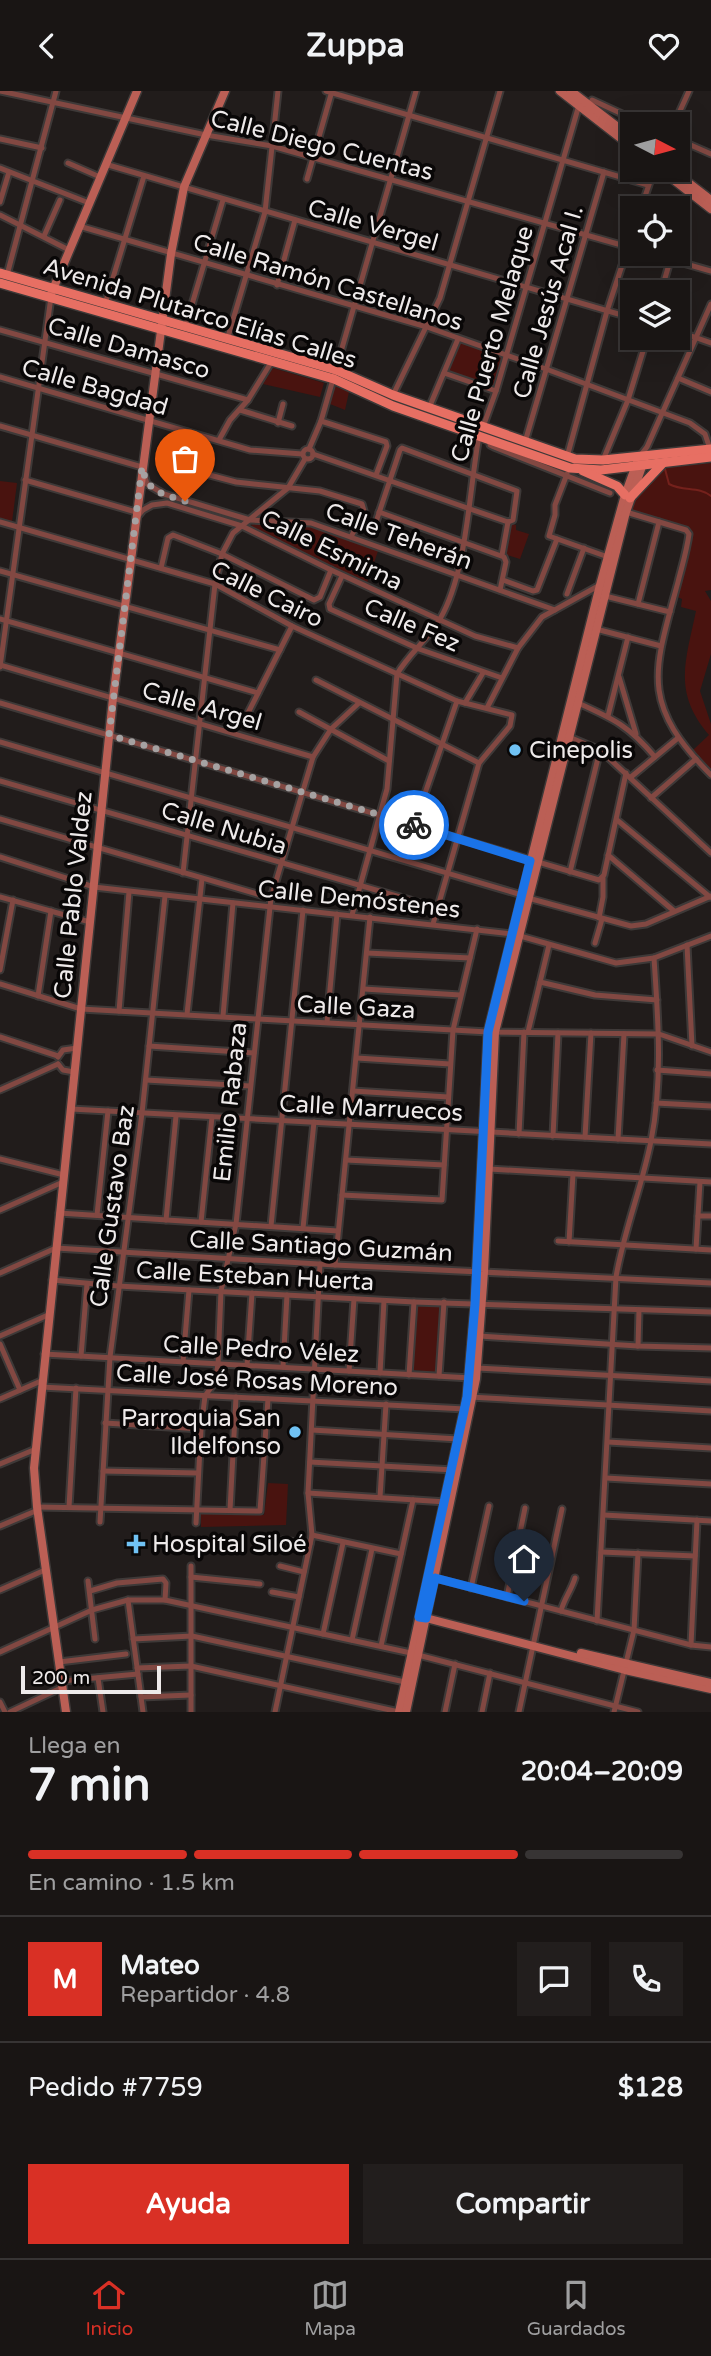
<!DOCTYPE html>
<html lang="es">
<meta charset="utf-8">
<style>
:root{--surface:#191514;--page:#221e1d;--text:#f1f3f6;--muted:#9f9fa0;--line:#373434;--accent:#d93025}
body{margin:0;font-family:"Varela Round",sans-serif;background:var(--page);color:var(--text);height:100vh;display:flex;flex-direction:column;font-size:26px;white-space:nowrap}
*{box-sizing:border-box;margin:0}
p{font-size:23px;color:var(--muted)}
.icon{flex:none;width:38px;height:38px;fill:none;stroke:currentColor;stroke-width:2;stroke-linecap:round;stroke-linejoin:round}
.map{position:relative;height:1621px;overflow:hidden}
.drawer{display:flex;flex-direction:column;background:var(--surface);flex:1}
.drawer>*{flex:none}
.needle{width:46px;rotate:96deg}
.fabs{position:absolute;left:620px;top:21px;display:grid;gap:14px}
.fabs a{display:grid;place-items:center;width:70px;height:70px;border-radius:0px;background:var(--surface);box-shadow:0 7px 28px #0002,0 0 0 2px var(--line);font-size:35px}
.scale{position:absolute;left:21px;bottom:18px;width:140px;box-sizing:border-box;padding-left:7px;border:4px solid #eeeaea;border-top:0;font-size:19px;line-height:24px;white-space:nowrap;color:#eeeaea;-webkit-text-stroke:5px #090707;paint-order:stroke}
.pin{position:absolute;display:grid;place-items:center;width:60px;height:60px;color:#fff;margin:-72px -30px;border-radius:50% 50% 50% 0;rotate:-45deg;box-shadow:0 0 7px #0007}
.pin .icon{rotate:45deg}
.courier{position:absolute;display:grid;place-items:center;width:70px;height:70px;margin:-35px;border:5px solid #1a73e8;border-radius:50%;background:#fff;color:#222;box-shadow:0 2px 9px #0007}
.summary em{font-style:normal;font-weight:700}
.summary div{display:flex;flex-direction:column-reverse}
.summary{display:flex;align-items:center;justify-content:space-between;height:119px;padding:0 28px}
h1{font-size:46px;font-weight:700;line-height:52px}
.bar{display:grid;grid-template-columns:repeat(4,1fr);gap:10px 7px;align-content:center;height:84px;padding:0 28px}
.bar i{height:9px;border-radius:5px;background:var(--line)}
.bar .selected{background:var(--accent)}
.bar p{grid-column:span 4}
.line{display:flex;align-items:center;gap:18px;padding:0 28px;border-top:2px solid var(--line)}
.line div{flex:1}
.round{display:grid;place-items:center;flex:none;width:74px;height:74px;border-radius:0px;background:var(--page)}
.cta{display:flex;gap:14px;margin-top:auto;padding:14px 28px}
.cta a{flex:1;height:80px;border-radius:0px;background:var(--accent);color:#fff;font-size:28px;font-weight:700;line-height:80px;text-align:center}
.cta a+a{background:var(--page);color:var(--text)}
header{display:flex;justify-content:space-between;align-items:center;height:91px;padding:0 28px;background:var(--surface);font-size:32px;font-weight:700}
.dock{display:flex;justify-content:space-around;align-items:center;height:98px;border-top:2px solid var(--line);background:var(--surface);font-size:19px;color:var(--muted)}
.dock a{display:grid;justify-items:center;gap:4px}
.dock .selected{color:var(--accent)}
.map>svg:first-child{display:block}
</style>
<header><svg class="icon" aria-label="back" viewBox="0 0 24 24"><path d="M15 5l-7 7 7 7"/></svg>Zuppa<svg class="icon" aria-label="heart" viewBox="0 0 24 24"><path d="M12 20l-8-8c-3-5 5-10 8-4 3-6 11-1 8 4z"/></svg></header>
<div class="map">
<svg width="711" height="1621" viewBox="0 0 711 1621">
<rect width="100%" height="100%" fill="#211c1b"/>
<g fill="#49130f">
<polygon points="461,250 504,266 494,296 448,279"/>
<polygon points="273,277 324,292 320,306 263,293"/>
<polygon points="334,295 349,301 345,319 330,313"/>
<path d="M711 372V499L705 500 711 510V563L700 600 711 633V678L693 659 709 644C672 601 686 569 696 520L681 516 682 508 677 506 693 441 631 421 635 406 662 377Z"/>
<polygon points="0,390 17,392 12,431 0,427"/>
<polygon points="509,432 516,434 516,439 529,443 520,468 504,463"/>
<polygon points="253,433 312,436 378,460 367,492 250,436"/>
<polygon points="416,1215 440,1216 436,1281 412,1279"/>
<polygon points="268,1392 288,1393 286,1434 201,1436 201,1420 264,1424"/>
</g>
<g fill="none" stroke-linecap="round" stroke-linejoin="round">
<path stroke="#74211c" stroke-width="2" d="M665 378 669 393C684 401 698 395 711 405"/>
<g stroke="#3e3938" stroke-width="9">
<g id="street">
<polyline points="0,0 206,44 272,55 632,157"/>
<polyline points="326,0 648,94"/>
<polyline points="592,9 644,33"/>
<polyline points="674,33 689,0"/>
<polyline points="0,48 42,57"/>
<polyline points="677,48 711,63"/>
<polyline points="68,72 100,86"/>
<polyline points="105,73 632,227"/>
<polyline points="0,77 89,112"/>
<polyline points="307,88 332,0"/>
<polyline points="0,111 9,81"/>
<polyline points="641,117 654,79"/>
<polyline points="0,124 69,159"/>
<polyline points="79,135 427,236 546,278 690,332 705,343 710,358"/>
<polyline points="44,145 60,109"/>
<polyline points="677,145 690,101"/>
<polyline points="651,163 711,180"/>
<polyline points="7,184 56,0"/>
<polyline points="277,194 295,129"/>
<polyline points="661,201 672,163"/>
<polyline points="105,213 144,85"/>
<polyline points="185,237 223,109"/>
<polyline points="0,239 248,309"/>
<polyline points="677,240 711,252"/>
<polyline points="227,249 265,121 278,0"/>
<polyline points="444,282 496,300"/>
<polyline points="0,286 250,359 302,363"/>
<polyline points="678,287 711,301"/>
<polyline points="393,304 440,207 500,0"/>
<polyline points="429,317 458,248"/>
<polyline points="240,319 292,335"/>
<polyline points="321,330 386,351 387,355 376,384"/>
<polyline points="278,332 283,313"/>
<polyline points="0,335 142,376 147,393 164,403 250,429 311,432 555,519"/>
<polyline points="483,336 496,300 579,14"/>
<polyline points="187,341 176,371 179,376 236,391 320,400 362,413 364,420 351,446"/>
<polyline points="219,349 230,329 248,309 272,270"/>
<polyline points="490,349 490,354 494,356 610,402"/>
<polyline points="525,351 604,81"/>
<circle cx="308" cy="363" r="5"/>
<polyline points="309,358 321,330 416,0"/>
<path d="M313 363C378 385 443 409 508 431L513 429 517 400 402 357 400 359 375 434"/>
<polyline points="640,365 647,356 711,213"/>
<polyline points="567,366 607,220 632,144"/>
<polyline points="603,369 628,309 647,247"/>
<polyline points="567,383 555,414 555,424 549,445 608,466"/>
<polyline points="25,389 136,421"/>
<polyline points="379,421 504,466 506,471 500,499"/>
<path d="M626 421 686 439 689 443C687 459 682 475 678 491 654 580 639 612 711 684"/>
<polyline points="138,425 143,419 152,414 167,412 242,435 331,479 475,545 518,557"/>
<polyline points="0,431 215,493 292,535 457,610 512,624 510,635 479,672 433,833"/>
<polyline points="502,464 508,431"/>
<polyline points="161,477 168,447 173,444 222,463 314,509 320,506 331,479"/>
<polyline points="0,480 280,559"/>
<polyline points="342,485 329,513 330,518 419,558 502,587"/>
<polyline points="503,489 533,500 537,499 557,448"/>
<polyline points="567,503 584,457"/>
<polyline points="605,505 670,521"/>
<polyline points="638,513 659,431"/>
<polyline points="0,528 258,602"/>
<polyline points="596,538 661,555"/>
<polyline points="0,574 313,666"/>
<polyline points="0,576 51,206"/>
<polyline points="619,586 636,643"/>
<polyline points="316,589 479,672"/>
<polyline points="0,612 599,789 604,784 626,682"/>
<polyline points="465,612 483,582"/>
<path d="M578 612C614 628 629 635 655 666"/>
<polyline points="487,617 518,557 542,526 600,494"/>
<polyline points="299,621 389,670"/>
<polyline points="247,624 292,535"/>
<polyline points="608,625 628,546"/>
<polyline points="569,646 600,659 711,762"/>
<polyline points="0,651 522,804"/>
<polyline points="631,686 678,647"/>
<polyline points="0,690 438,817"/>
<polyline points="651,707 696,668"/>
<polyline points="422,711 457,610"/>
<polyline points="0,728 271,807"/>
<polyline points="617,729 710,806"/>
<polyline points="608,764 674,820"/>
<polyline points="0,766 94,796 513,843 616,872 654,867 711,845"/>
<polyline points="570,781 600,659"/>
<polyline points="183,782 215,493 222,463 233,442 288,397 305,368"/>
<polyline points="0,806 90,831"/>
<polyline points="528,807 631,835 646,833 711,805"/>
<path d="M352 824 387 698 397 583C409 563 427 549 440 528 467 482 469 400 479 345"/>
<polyline points="599,827 603,806 603,787"/>
<polyline points="595,852 602,828"/>
<polyline points="687,854 692,955"/>
<polyline points="367,862 470,867"/>
<polyline points="0,879 13,809"/>
<polyline points="540,891 595,904 657,909"/>
<polyline points="0,893 81,918 488,941 659,943 711,961"/>
<polyline points="364,898 460,904"/>
<polyline points="38,905 51,820"/>
<polyline points="119,920 129,801"/>
<polyline points="187,923 202,788"/>
<polyline points="223,925 233,812"/>
<polyline points="327,931 337,823"/>
<polyline points="528,941 549,854"/>
<polyline points="0,946 58,965"/>
<polyline points="149,955 254,962"/>
<polyline points="58,966 63,959 77,957"/>
<polyline points="357,967 450,973"/>
<polyline points="58,973 63,979 74,981"/>
<polyline points="657,979 711,983"/>
<polyline points="146,989 250,995"/>
<polyline points="0,999 58,973"/>
<polyline points="353,1000 448,1006"/>
<polyline points="656,1012 711,1015"/>
<polyline points="71,1018 711,1053"/>
<polyline points="519,1043 524,941"/>
<polyline points="553,1045 558,942"/>
<polyline points="585,1046 591,942"/>
<polyline points="618,1048 624,943"/>
<polyline points="0,1068 64,1084"/>
<polyline points="346,1069 444,1074"/>
<polyline points="489,1078 711,1091"/>
<polyline points="342,1104 442,1109 453,939 477,838"/>
<polyline points="0,1119 63,1091"/>
<polyline points="59,1122 338,1140"/>
<polyline points="97,1124 108,1020"/>
<polyline points="698,1125 711,1125"/>
<polyline points="166,1129 176,1025"/>
<polyline points="201,1131 212,1026"/>
<polyline points="271,1135 303,819"/>
<polyline points="303,1137 314,1031"/>
<polyline points="558,1150 711,1159"/>
<polyline points="569,1151 573,1083"/>
<polyline points="696,1158 700,1091"/>
<polyline points="335,1174 370,826"/>
<polyline points="0,1182 56,1157 335,1174 711,1192"/>
<polyline points="52,1189 118,1195 414,1211 711,1221"/>
<polyline points="0,1245 48,1224"/>
<polyline points="479,1245 638,1255 711,1257"/>
<polyline points="0,1253 20,1299"/>
<polyline points="638,1255 639,1219"/>
<polyline points="44,1263 471,1287"/>
<polyline points="81,1265 87,1193"/>
<polyline points="183,1271 189,1199"/>
<polyline points="247,1274 252,1202"/>
<polyline points="283,1276 287,1204"/>
<polyline points="477,1277 711,1290"/>
<polyline points="349,1280 354,1208"/>
<polyline points="380,1282 384,1210"/>
<polyline points="409,1284 414,1211"/>
<polyline points="439,1285 444,1211"/>
<polyline points="41,1296 465,1318"/>
<polyline points="470,1306 711,1320"/>
<polyline points="0,1308 41,1290"/>
<polyline points="105,1332 201,1338"/>
<polyline points="312,1339 458,1348"/>
<polyline points="608,1351 711,1357"/>
<polyline points="310,1371 454,1379"/>
<polyline points="0,1373 36,1358"/>
<polyline points="103,1380 197,1382"/>
<polyline points="606,1387 711,1393"/>
<polyline points="308,1402 446,1411"/>
<polyline points="380,1406 386,1313"/>
<polyline points="37,1416 260,1420 268,1308"/>
<polyline points="69,1416 76,1297"/>
<polyline points="230,1419 236,1306"/>
<polyline points="604,1424 711,1430"/>
<polyline points="100,1431 110,1266 142,1022 165,805"/>
<polyline points="196,1432 201,1338 205,1305 215,1291 218,1273 221,1200 236,1133 271,807 313,666 331,638 359,612"/>
<polyline points="0,1435 38,1419"/>
<polyline points="312,1444 401,1463"/>
<polyline points="283,1449 310,1453"/>
<polyline points="601,1461 695,1465"/>
<polyline points="280,1475 304,1481"/>
<polyline points="191,1486 260,1493"/>
<polyline points="435,1487 691,1554 711,1556"/>
<polyline points="88,1490 95,1548"/>
<polyline points="471,1497 489,1415"/>
<polyline points="0,1499 45,1479"/>
<polyline points="90,1500 117,1492 163,1488 166,1492 165,1509"/>
<polyline points="272,1501 299,1506"/>
<polyline points="507,1506 525,1417"/>
<polyline points="128,1509 143,1621"/>
<path d="M561 1520C564 1508 571 1500 575 1487"/>
<path d="M597 1530 616 1186C624 1139 642 1096 651 1050 663 990 658 927 654 867"/>
<polyline points="323,1543 343,1452"/>
<polyline points="133,1548 192,1545 405,1591"/>
<polyline points="352,1549 372,1458"/>
<polyline points="691,1554 697,1429"/>
<polyline points="381,1555 413,1409"/>
<polyline points="0,1561 92,1519 128,1509 165,1509 411,1562"/>
<polyline points="418,1564 638,1621"/>
<polyline points="59,1571 126,1563"/>
<polyline points="137,1577 191,1575 399,1621"/>
<polyline points="98,1587 103,1621"/>
<polyline points="62,1590 138,1583"/>
<polyline points="141,1606 191,1604"/>
<polyline points="0,1611 5,1621"/>
<polyline points="10,1621 63,1596"/>
<polyline points="191,1621 191,1475"/>
<polyline points="275,1621 312,1444 308,1402 320,1173"/>
<polyline points="445,1621 455,1573"/>
<polyline points="482,1621 490,1582"/>
<polyline points="519,1621 562,1418"/>
<polyline points="614,1621 634,1539 638,1462"/>
</g>
</g>
<g stroke="#3e3938" stroke-width="11">
<g id="secondary">
<polyline points="560,0 632,56"/>
<polyline points="571,0 632,47"/>
<polyline points="661,79 711,118"/>
<polyline points="672,79 711,109"/>
<polyline points="51,203 137,0"/>
<polyline points="422,1526 625,1579 711,1598"/>
<polyline points="581,1562 711,1592"/>
<polyline points="66,1621 37,1416 34,1377 113,607 171,163 184,96 225,0"/>
<polyline points="399,1621 467,1306 475,1213 488,941 600,494 625,404 637,371"/>
<polyline points="406,1621 476,1288 484,1181 495,941 626,421 644,370"/>
</g>
</g>
<g stroke="#3e3938" stroke-width="12">
<g id="primary">
<polyline points="0,182 336,279 393,304 575,368 603,369 711,358"/>
<polyline points="0,192 334,288 393,315 570,377 601,379 711,366"/>
<polyline points="583,380 617,395 625,404"/>
<polyline points="630,407 663,372"/>
</g>
</g>
<use href="#street" stroke="#824842" stroke-width="5"/>
<use href="#secondary" stroke="#bb5f55" stroke-width="8"/>
<use href="#primary" stroke="#e76f63" stroke-width="9"/>
</g>
<g fill="none" stroke-linecap="round" stroke-linejoin="round">
<path stroke="#a6a2a2" stroke-width="7" stroke-dasharray="0 12.6" d="M185 410C162 402 148 403 142 376L109 644 414 734"/>
<polyline stroke="#1a73e8" stroke-width="9" points="414,734 530,770 488,941 475,1213 467,1306 419,1526 426,1527 435,1487 524,1510"/>
</g>
<g fill="#70c2f4" stroke="#090707" stroke-width="2.5">
<circle cx="515" cy="659" r="7"/>
<circle cx="295" cy="1341" r="7"/>
<path d="M132.5 1442.5h7v7h7v7h-7v7h-7v-7h-7v-7h7z"/>
</g>
<g text-anchor="middle" stroke-width="7" stroke-linejoin="round" paint-order="stroke">
<g font-size="24" fill="#eeeaea" stroke="#090707">
<text transform="translate(322 54) rotate(14)" y="8">Calle Diego Cuentas</text>
<text transform="translate(373 134) rotate(16)" y="8">Calle Vergel</text>
<text transform="translate(328 191) rotate(17)" y="8">Calle Ramón Castellanos</text>
<text transform="translate(548 211) rotate(-74)" y="8">Calle Jesús Acal I.</text>
<text transform="translate(200 222) rotate(17)" y="8">Avenida Plutarco Elías Calles</text>
<text transform="translate(492 253) rotate(-74)" y="8">Calle Puerto Melaque</text>
<text transform="translate(129 257) rotate(16)" y="8">Calle Damasco</text>
<text transform="translate(95 296) rotate(16)" y="8">Calle Bagdad</text>
<text transform="translate(399 445) rotate(20)" y="8">Calle Teherán</text>
<text transform="translate(332 459) rotate(26)" y="8">Calle Esmirna</text>
<text transform="translate(267 503) rotate(26)" y="8">Calle Cairo</text>
<text transform="translate(412 534) rotate(23)" y="8">Calle Fez</text>
<text transform="translate(202 615) rotate(16)" y="8">Calle Argel</text>
<text transform="translate(224 737) rotate(17)" y="8">Calle Nubia</text>
<text transform="translate(73 804) rotate(-84)" y="8">Calle Pablo Valdez</text>
<text transform="translate(359 808) rotate(6)" y="8">Calle Demóstenes</text>
<text transform="translate(356 916) rotate(3)" y="8">Calle Gaza</text>
<text transform="translate(230 1011) rotate(-84)" y="8">Emilio Rabaza</text>
<text transform="translate(371 1017) rotate(3)" y="8">Calle Marruecos</text>
<text transform="translate(112 1115) rotate(-82)" y="8">Calle Gustavo Baz</text>
<text transform="translate(321 1155) rotate(3)" y="8">Calle Santiago Guzmán</text>
<text transform="translate(255 1185) rotate(3)" y="8">Calle Esteban Huerta</text>
<text transform="translate(261 1258) rotate(3)" y="8">Calle Pedro Vélez</text>
<text transform="translate(257 1289) rotate(3)" y="8">Calle José Rosas Moreno</text>
</g>
<g font-size="24" fill="#eeeaea" stroke="#090707" text-anchor="start">
<text x="529" y="667">Cinepolis</text>
<text x="281" y="1335" text-anchor="end">Parroquia San<tspan x="281" dy="28">Ildelfonso</tspan></text>
<text x="152" y="1461">Hospital Siloé</text>
</g>
</g>
</svg>
<div class="fabs">
<a><svg class="needle" viewBox="-14 -14 28 28"><path d="M0-13l5 13h-10z" fill="#e53935"/><path d="M0 13l5-13h-10z" fill="#9f9fa0"/></svg></a>
<a><svg class="icon" aria-label="locate" viewBox="0 0 24 24"><circle cx="12" cy="12" r="6"/><path d="M12 2v4M12 18v4M2 12h4M18 12h4"/></svg></a>
<a><svg class="icon" aria-label="layers" viewBox="0 0 24 24"><path d="M12 4l9 5-9 5-9-5zM3 14l9 5 9-5"/></svg></a>
</div>
<div class="scale">200 m</div>
<div class="pin" style="left:185px;top:410px;background:#ea580c"><svg class="icon" aria-label="bag" viewBox="0 0 24 24"><path d="M5 8h14l-1 12H6zM9 8a3 3 0 0 1 6 0"/></svg></div>
<div class="pin" style="left:524px;top:1510px;background:#1f2937"><svg class="icon" aria-label="home" viewBox="0 0 24 24"><path d="M3 11l9-7 9 7M6 9v11h12V9"/></svg></div>
<div class="courier" style="left:414px;top:734px"><svg class="icon" aria-label="bike" viewBox="0 0 24 24"><circle cx="6" cy="16" r="4"/><circle cx="18" cy="16" r="4"/><path d="M6 16l4-8h5l3 8M10 8l3 8H6M13 5h3"/></svg></div>
</div>
<section class="drawer">
<div class="summary"><div><h1>7 min</h1><p>Llega en</p></div><em>20:04–20:09</em></div>
<div class="bar"><i class="selected"></i><i class="selected"></i><i class="selected"></i><i></i><p>En camino · 1.5 km</p></div>
<div class="line" style="height:126px"><b class="round" style="background:var(--accent);color:#fff">M</b><div><b>Mateo</b><p>Repartidor · 4.8</p></div><a class="round"><svg class="icon" aria-label="chat" viewBox="0 0 24 24"><path d="M4 5h16v11H9l-5 4z"/></svg></a><a class="round"><svg class="icon" aria-label="phone" viewBox="0 0 24 24"><path d="M5 4h4l2 5-3 2q2 4 5 5l2-3 5 2v4C11 20 4 13 5 4z"/></svg></a></div>
<div class="line" style="height:91px"><div>Pedido #7759</div><b>$128</b></div>
<div class="cta"><a>Ayuda</a><a>Compartir</a></div>
</section>
<nav class="dock">
<a class="selected"><svg class="icon" aria-label="home" viewBox="0 0 24 24"><path d="M3 11l9-7 9 7M6 9v11h12V9"/></svg>Inicio</a>
<a><svg class="icon" aria-label="map" viewBox="0 0 24 24"><path d="M3 6l6-2 6 2 6-2v14l-6 2-6-2-6 2zM9 4v14M15 6v14"/></svg>Mapa</a>
<a><svg class="icon" aria-label="saved" viewBox="0 0 24 24"><path d="M7 4h10v16l-5-4-5 4z"/></svg>Guardados</a>
</nav>
